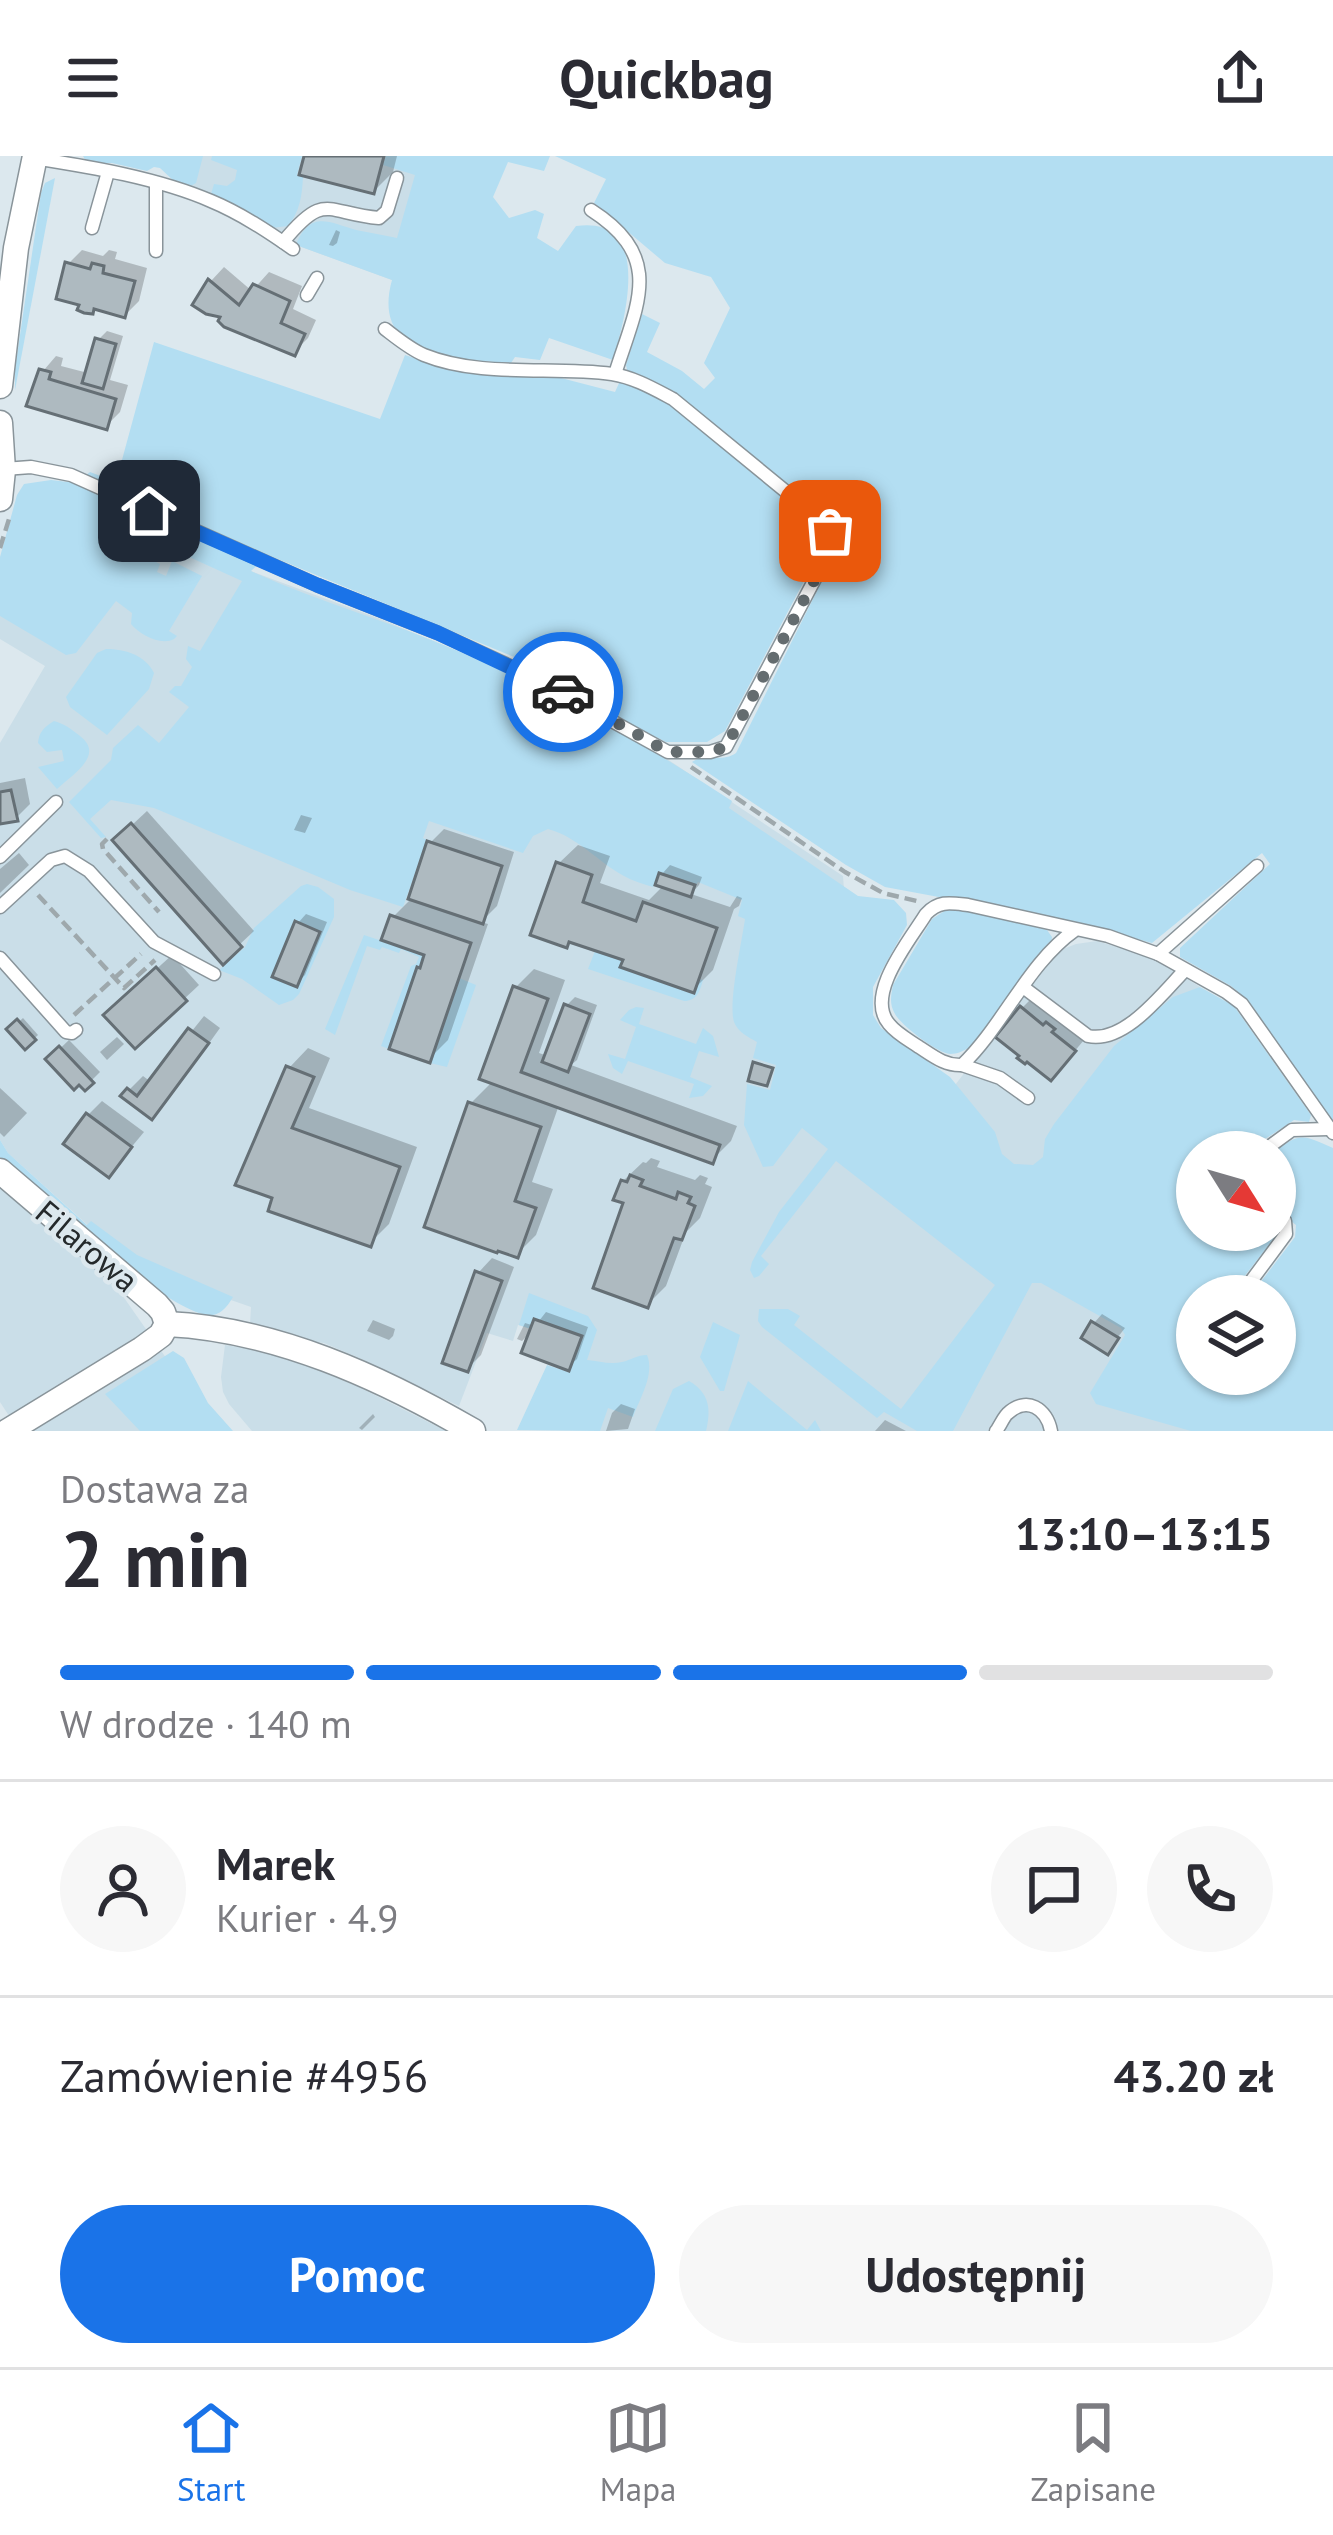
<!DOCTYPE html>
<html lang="pl">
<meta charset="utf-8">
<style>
:root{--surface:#fff;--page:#f7f7f7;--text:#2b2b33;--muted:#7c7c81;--line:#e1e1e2;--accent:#1a73e8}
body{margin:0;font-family:"PT Sans",sans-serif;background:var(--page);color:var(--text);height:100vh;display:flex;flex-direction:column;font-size:45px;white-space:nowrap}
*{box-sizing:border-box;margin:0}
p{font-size:39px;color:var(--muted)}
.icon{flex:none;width:66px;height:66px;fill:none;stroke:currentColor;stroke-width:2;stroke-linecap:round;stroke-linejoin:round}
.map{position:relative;height:1275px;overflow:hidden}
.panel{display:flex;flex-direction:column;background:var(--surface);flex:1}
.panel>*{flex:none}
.needle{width:78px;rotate:127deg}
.fabs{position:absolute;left:1176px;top:975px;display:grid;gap:24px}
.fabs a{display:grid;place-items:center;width:120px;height:120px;border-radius:50%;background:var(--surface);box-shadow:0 3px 9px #0004;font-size:60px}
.pin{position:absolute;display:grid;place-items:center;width:102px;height:102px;color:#fff;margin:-51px;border-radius:24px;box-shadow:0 6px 18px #0006}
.courier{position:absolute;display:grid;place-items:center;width:120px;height:120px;margin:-60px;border:9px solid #1a73e8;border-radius:50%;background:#fff;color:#222;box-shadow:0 3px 15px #0007}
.headline em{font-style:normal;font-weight:800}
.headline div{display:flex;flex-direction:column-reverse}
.headline{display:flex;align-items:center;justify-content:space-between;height:204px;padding:0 60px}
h1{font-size:78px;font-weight:800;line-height:90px}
.bar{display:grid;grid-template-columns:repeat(4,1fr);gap:18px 12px;align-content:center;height:144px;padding:0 60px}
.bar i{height:15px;border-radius:9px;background:var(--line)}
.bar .active{background:var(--accent)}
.bar p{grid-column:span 4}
.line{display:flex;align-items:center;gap:30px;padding:0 60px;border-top:3px solid var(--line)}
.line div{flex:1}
.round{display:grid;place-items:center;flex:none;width:126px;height:126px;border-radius:63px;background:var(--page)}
.button{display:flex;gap:24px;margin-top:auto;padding:24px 60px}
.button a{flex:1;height:138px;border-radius:72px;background:var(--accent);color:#fff;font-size:48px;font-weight:800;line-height:138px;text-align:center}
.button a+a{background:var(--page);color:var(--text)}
header{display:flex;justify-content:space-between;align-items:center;height:156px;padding:0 60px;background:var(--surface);font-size:54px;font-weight:800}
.dock{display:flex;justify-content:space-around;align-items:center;height:168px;border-top:3px solid var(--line);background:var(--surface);font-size:33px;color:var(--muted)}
.dock a{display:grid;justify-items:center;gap:6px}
.dock .active{color:var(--accent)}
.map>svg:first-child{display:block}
</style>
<header><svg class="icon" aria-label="menu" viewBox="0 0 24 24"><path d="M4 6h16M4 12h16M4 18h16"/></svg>Quickbag<svg class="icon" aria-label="share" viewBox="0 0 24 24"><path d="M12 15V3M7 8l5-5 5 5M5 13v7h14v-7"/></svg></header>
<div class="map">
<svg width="1333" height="1275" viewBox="0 0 1333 1275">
<rect width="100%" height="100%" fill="#dce8ee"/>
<g fill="#cadee8">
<polygon points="183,0 438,0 392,124 296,89 230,47 176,27"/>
<polygon points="45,339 383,464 520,523 664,601 843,720 859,931 1162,1182 1205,1275 594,1275 612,1232 569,1215 581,1180 535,1163 531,1173 518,1169 513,1185 487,1177 459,1250 359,1202 324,1187 301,1184 250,1168 251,1151 133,1110 8,997 0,984 0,587 45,510 0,483 0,422"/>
<polygon points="1097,785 1156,803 1200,831 1031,1028 994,1006 952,933 1058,795 1076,788"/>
<polygon points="0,1028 120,1136 178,1219 213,1275 19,1275 0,1246"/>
<polygon points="225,1189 269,1196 305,1209 359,1231 446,1275 252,1275 229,1248 223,1236 221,1221"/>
</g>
<g fill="#b3def2" fill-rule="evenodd">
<polygon points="83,0 203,0 196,27 189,31 176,27 160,12 154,11 147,15 112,7 87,7"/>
<path d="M212 0H302L297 19 303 21C302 40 300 55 288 70L271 72 211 38 214 28 227 30 235 24 237 14 211 4Z"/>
<path d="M386 0H550L544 15 508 6 493 41 509 62 535 54 544 58 537 82 558 95 576 70C654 59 625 163 613 204L549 182 540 204 515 201 511 207C456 203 370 203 392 124L296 89C310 53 330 67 356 74 370 77 384 79 397 82L415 19 383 9Z"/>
<path d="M555 0H1333V968L1248 844 1231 830 1180 801V792L1270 708 1262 697 1152 787 1074 766 885 731 846 709 692 606C705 597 722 607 736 597L837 395V376L818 355 674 240 628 218 626 209 642 158 660 167 647 196 682 215 704 233 715 222 704 207 730 152 711 121 665 107 594 47 606 23Z"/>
<polygon points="55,22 15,234 15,213 41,37 45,27"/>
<path d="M154 186 380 263 405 199 441 211 561 222 615 236 620 225 651 236 671 247 816 370 822 391 725 575 707 586H666L612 559 594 534 268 399 251 415C318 446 390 465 458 495 553 536 645 588 732 645L729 652 858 740 894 744 906 757 907 769 873 831V859L881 872 950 921 995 976 1002 998 1014 1008 1033 1009 1043 1001 1045 983 1054 968 1114 890 1173 841 1200 831 1234 850 1311 959 1309 966 1294 964C1252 992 1249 996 1197 996V1074H1275V1065L1283 1071 1229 1140H1197V1174L1182 1179V1196L1190 1203 1197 1202V1218H1275V1140H1250L1295 1081 1296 1069 1275 1052V996C1300 975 1305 980 1333 992V1275H1191L1096 1248 1090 1237 1125 1179 1121 1172 1041 1127H1032L953 1275H917L884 1256 877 1262 762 1171 758 1165 759 1153H788L800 1160 794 1169 901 1253 995 1129 836 1005 761 1100 769 1108 759 1120 754 1122 750 1114 752 1106 779 1056 828 993 802 972 773 1010 763 1011 744 969 747 928 770 934 776 909 753 902 757 886C748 881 738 876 734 866 728 847 742 785 745 763L738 760 742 744 698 726 696 729 659 716 653 731C643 728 633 725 624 720 598 706 578 681 548 673L533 680 523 697 429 665 423 682 427 684 403 751 350 734 154 652 111 644 90 663 106 681 101 682 69 646 111 604 113 592 138 569 159 587 189 551 169 536 175 530H181L192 511 186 503 188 490 200 495 242 425 165 390 156 406 160 408 157 416 166 420 172 405 202 420 169 475 177 480 174 483C161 490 140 479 131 468L132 457 116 445 76 497 66 499 0 460V401L17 339 24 328 51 324 76 327 90 316 116 326Z"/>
<path d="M106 493C125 493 145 499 154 517L149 533 107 579 70 551 66 541 97 497Z"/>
<path d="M54 565C65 568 71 573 80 580 105 599 73 618 57 633L38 611 64 605 62 594 47 596 38 587C39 576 44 571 54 565Z"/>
<path d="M307 728 318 731 334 743V761L299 838 293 844 279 849 242 823 219 814 245 791 254 772 301 730ZM296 765 320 776 297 831 272 820Z"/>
<path d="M949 752 966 753 1047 774 1052 781 1051 789 969 892C962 895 958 898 950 898 937 897 901 869 895 858 889 848 891 839 893 829L932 763Z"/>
<polygon points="364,779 424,799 389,893 381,890 411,810 416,808 419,801 401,793 399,797 382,791 380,794 367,790 335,879 325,873"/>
<path d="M595 795 623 804 621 810 694 837 699 823 703 824C700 835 697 845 684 845L588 813Z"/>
<polygon points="459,822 476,829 447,911 430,907"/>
<polygon points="636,851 644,852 639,868 696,888 703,872 713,880 719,901 699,895 690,921 712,930 703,940 689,942 694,928 628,905 622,918 613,912 608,898 625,903 636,871 620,864 629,854"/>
<path d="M0 984 8 997 87 1069 91 1065 137 1099 233 1141C228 1149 223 1157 213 1159 172 1164 35 1032 0 1001Z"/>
<path d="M529 1137 588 1160 597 1174 587 1204C599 1205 610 1209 622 1206 631 1204 637 1199 647 1199 655 1218 640 1242 633 1261L608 1252 600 1275 517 1274 547 1209 569 1216 581 1180 535 1163 531 1173 519 1169Z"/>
<polygon points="713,1166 740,1179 724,1235 720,1235 700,1201"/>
<polygon points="173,1195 184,1202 208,1247 233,1275 140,1275 105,1238"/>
<path d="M689 1225C710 1237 711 1254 706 1275H655L673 1233Z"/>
<polygon points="748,1225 807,1274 815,1264 821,1275 728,1275"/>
</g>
<g fill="#0003">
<polygon points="307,0 397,0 393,16 374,35"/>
<polygon points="336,74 340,76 337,87 333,90 329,89"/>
<polygon points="82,94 103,100 109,94 117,96 115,103 147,112 139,145 125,159 68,108"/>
<polygon points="224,111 252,135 269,116 302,130 293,153 316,164 308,182 294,196 225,159 196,148 211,125"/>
<polygon points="107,175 123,180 110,224 128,229 120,256 106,270 38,221 56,200 63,202 61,210 88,217 98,184"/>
<polygon points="25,622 30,648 16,662 0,665 0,627"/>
<polygon points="147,655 254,775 223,804 116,684"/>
<polygon points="301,659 312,662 305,677 294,674"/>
<polygon points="444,673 514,696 497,750 481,766 488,768 448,884 429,903 428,797 393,761 412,742 430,687"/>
<polygon points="578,689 610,700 600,727 649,744 664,729 662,718 670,709 702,721 699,729 691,738 730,751 737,740 742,742 739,750 734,753 713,814 694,833 626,802 572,783 567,788 558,708"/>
<polygon points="19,697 29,709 0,737 0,713"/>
<polygon points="306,758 327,766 305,819 296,828 298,767"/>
<polygon points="172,799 199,829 135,889 121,845"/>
<polygon points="534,813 565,824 539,897 548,900 566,850 575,841 597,849 577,904 571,909 737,970 731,985 712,1004 559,949 532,1026 553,1033 536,1079 517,1098 471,947 493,925 515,832"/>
<polygon points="1036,838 1088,879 1065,907 1022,852"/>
<polygon points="204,860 220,872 166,947 152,960 124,939 143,920 151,926"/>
<polygon points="23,862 38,879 26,890 11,873"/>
<polygon points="117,881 124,888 107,904 100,896"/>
<polygon points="69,884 100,916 85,931 49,903"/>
<polygon points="308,892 330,902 309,952 417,991 389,1068 370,1087 271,1053 289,912"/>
<polygon points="0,932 27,957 4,981 0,977"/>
<polygon points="102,945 144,976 109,1018 88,959"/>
<polygon points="651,1002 660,1005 657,1011 695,1024 700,1019 708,1022 705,1028 712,1031 700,1062 686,1076 666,1130 647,1149 623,1025 643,1006 646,1007"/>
<polygon points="492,1102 514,1111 481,1199 467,1213 478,1117"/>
<polygon points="546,1156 588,1171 577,1203 568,1211 533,1174 522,1185 517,1183 525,1167 535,1170"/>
<polygon points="1102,1158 1125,1172 1107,1195 1094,1167"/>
<polygon points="373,1164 395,1173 393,1180 389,1184 367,1175"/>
<polygon points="621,1248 635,1253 628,1273 606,1275 612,1257"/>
<polygon points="373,1258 375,1261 362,1274 359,1272"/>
<polygon points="885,1264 906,1275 875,1275"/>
</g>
<g fill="#aebac0" stroke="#656f75" stroke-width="3">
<polygon points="304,0 384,0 374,38 299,19"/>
<polygon points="65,106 90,113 92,107 104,110 103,117 135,125 125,162 94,153 93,158 84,157 77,154 79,149 56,143"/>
<polygon points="208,123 239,149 253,128 290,145 281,167 305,178 295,200 224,171 218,165 220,161 206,158 192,149"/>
<polygon points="95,182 116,188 103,233 82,227"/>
<polygon points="39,213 51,216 49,223 116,243 107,274 26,250"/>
<polygon points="11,634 18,665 0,668 0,636"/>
<polygon points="131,667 242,791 223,809 112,684"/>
<polygon points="427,685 502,710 483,768 408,743"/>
<polygon points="556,706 592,719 583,746 636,765 643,746 717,772 694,837 620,811 623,804 569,786 567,792 530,779"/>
<polygon points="659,717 695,729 691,741 655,729"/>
<polygon points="390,759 471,787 430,907 389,893 417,811 420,812 424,799 381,784"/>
<polygon points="295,765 320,776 297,831 272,821"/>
<polygon points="156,811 187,845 135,893 103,859"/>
<polygon points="513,830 548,843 521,916 720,989 713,1008 479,923"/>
<polygon points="564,848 590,858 568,916 542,906"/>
<polygon points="1020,850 1043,869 1046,866 1055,873 1052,876 1076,895 1051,925 1027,906 1025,908 1017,902 1019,900 995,881"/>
<polygon points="17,863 36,884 25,894 6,873"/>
<polygon points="188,872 209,887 152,964 120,940 127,932 137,940"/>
<polygon points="59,890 94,927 85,935 79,929 74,934 45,903"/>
<polygon points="753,906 773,912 767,930 748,925"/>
<polygon points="286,910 314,921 292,972 400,1011 371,1091 268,1055 272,1042 235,1029"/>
<polygon points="468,946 541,971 515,1045 536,1052 518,1102 498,1095 497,1097 424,1071"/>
<polygon points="86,957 132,991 109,1022 63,988"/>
<polygon points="630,1019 643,1024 640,1030 676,1043 678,1036 691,1041 688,1047 695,1050 682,1084 674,1082 648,1152 593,1132 623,1047 613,1044 621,1024 627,1026"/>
<polygon points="475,1115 502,1125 468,1216 442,1207"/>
<polygon points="534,1163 582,1180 569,1215 521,1197"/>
<polygon points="1091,1165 1119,1182 1108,1199 1081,1182"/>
</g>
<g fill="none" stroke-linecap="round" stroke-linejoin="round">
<g stroke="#89949a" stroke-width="15">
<g id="service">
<path d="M34 2C91 11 158 22 211 45 240 57 267 75 293 93"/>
<path d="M591 54C666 102 637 148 615 218"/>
<polyline points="92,72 108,16"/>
<path d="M283 86C325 35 325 57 379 62L387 55 397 22"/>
<polyline points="156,95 156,28"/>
<polyline points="307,139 317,122"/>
<path d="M4 313 31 311 71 319 317 429 438 477 525 517 668 596H710L726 591 825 404C832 384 831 377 817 361L673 243C654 233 633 221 612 218 552 210 481 222 424 199 410 193 398 183 385 173"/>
<polyline points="0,701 56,646"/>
<polyline points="0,751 51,704 65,700 89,715 154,786 214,818"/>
<path d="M1075 774C1028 807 1003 870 962 909 945 910 933 900 919 891 909 884 897 878 889 868 864 839 910 784 926 758 939 744 951 747 968 749L1108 780 1158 798 1226 836 1242 848 1333 977"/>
<polyline points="1158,798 1257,710"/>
<polyline points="0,802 66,876 72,877 76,874"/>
<path d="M1023 831 1088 880C1124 888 1162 838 1185 814"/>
<polyline points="962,909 1000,922 1028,942"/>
<polyline points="1262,996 1292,974 1328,973"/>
<polyline points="1240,1140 1286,1078 1285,1065 1275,1058"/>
<polyline points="1191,1183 1197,1182"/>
<path d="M996 1275C998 1273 1005 1259 1007 1258 1027 1239 1047 1253 1051 1275"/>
</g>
</g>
<g stroke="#89949a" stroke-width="27">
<g id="minor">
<polyline points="0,230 16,92 35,0"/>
<polyline points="0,267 3,314 0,343"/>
<polyline points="0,1015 157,1149 163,1156 167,1168"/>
<path d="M167 1168C275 1173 380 1221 473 1275"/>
<polyline points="8,1275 142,1193 161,1179 167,1168"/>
</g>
</g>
<g stroke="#9ea8ac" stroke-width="4.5" stroke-dasharray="12 6" stroke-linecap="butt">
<polyline points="0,392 9,363"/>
<polyline points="691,611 845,716 883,737 917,745"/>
<polyline points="107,683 102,688 103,693 159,756"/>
<polyline points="38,739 124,832 155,804"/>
<polyline points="74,859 141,798"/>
</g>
<use href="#service" stroke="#fff" stroke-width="12"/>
<use href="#minor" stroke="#fff" stroke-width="24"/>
</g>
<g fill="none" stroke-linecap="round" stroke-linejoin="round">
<polyline stroke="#646c6f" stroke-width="12" stroke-dasharray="0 21.6" points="563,536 668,596 710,596 726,591 825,404 831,388 830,375"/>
<polyline stroke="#1a73e8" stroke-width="15" points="149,355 317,429 438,477 563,536"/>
</g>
<g text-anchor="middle" stroke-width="9" stroke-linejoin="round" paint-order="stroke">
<g font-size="33" fill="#24292b" stroke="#dce8ee">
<text transform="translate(87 1090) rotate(40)" y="12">Filarowa</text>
</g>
</g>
</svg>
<div class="fabs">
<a><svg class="needle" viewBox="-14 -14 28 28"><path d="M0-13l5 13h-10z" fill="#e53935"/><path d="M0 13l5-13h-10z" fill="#7c7c81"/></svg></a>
<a><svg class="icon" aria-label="layers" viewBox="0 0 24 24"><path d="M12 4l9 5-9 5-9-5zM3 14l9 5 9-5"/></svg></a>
</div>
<div class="pin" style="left:830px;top:375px;background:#ea580c"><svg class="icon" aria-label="bag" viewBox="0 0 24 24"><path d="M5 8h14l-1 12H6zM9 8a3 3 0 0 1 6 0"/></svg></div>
<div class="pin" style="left:149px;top:355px;background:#1f2937"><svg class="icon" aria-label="home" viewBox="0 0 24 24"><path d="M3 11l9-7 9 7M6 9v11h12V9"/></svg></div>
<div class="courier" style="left:563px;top:536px"><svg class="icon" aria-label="car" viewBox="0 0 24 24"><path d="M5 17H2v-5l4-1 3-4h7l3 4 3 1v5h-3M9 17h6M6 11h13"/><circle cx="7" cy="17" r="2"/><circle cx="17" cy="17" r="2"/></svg></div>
</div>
<section class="panel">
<div class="headline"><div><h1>2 min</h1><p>Dostawa za</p></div><em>13:10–13:15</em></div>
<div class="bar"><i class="active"></i><i class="active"></i><i class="active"></i><i></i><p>W drodze · 140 m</p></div>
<div class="line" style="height:216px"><a class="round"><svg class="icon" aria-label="person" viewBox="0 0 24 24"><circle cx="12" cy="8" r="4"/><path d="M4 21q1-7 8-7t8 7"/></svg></a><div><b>Marek</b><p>Kurier · 4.9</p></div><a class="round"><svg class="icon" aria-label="chat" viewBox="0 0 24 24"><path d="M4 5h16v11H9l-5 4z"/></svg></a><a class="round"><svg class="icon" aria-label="phone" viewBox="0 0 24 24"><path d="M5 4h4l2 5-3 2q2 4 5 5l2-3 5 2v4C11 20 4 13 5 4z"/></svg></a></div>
<div class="line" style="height:156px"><div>Zamówienie #4956</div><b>43.20 zł</b></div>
<div class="button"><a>Pomoc</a><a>Udostępnij</a></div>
</section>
<nav class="dock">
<a class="active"><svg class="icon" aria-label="home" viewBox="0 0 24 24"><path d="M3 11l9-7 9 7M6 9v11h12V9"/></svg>Start</a>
<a><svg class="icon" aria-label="map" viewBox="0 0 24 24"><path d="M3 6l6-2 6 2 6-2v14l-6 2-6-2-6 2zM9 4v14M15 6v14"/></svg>Mapa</a>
<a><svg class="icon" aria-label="saved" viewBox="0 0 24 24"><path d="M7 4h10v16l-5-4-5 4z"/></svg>Zapisane</a>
</nav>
